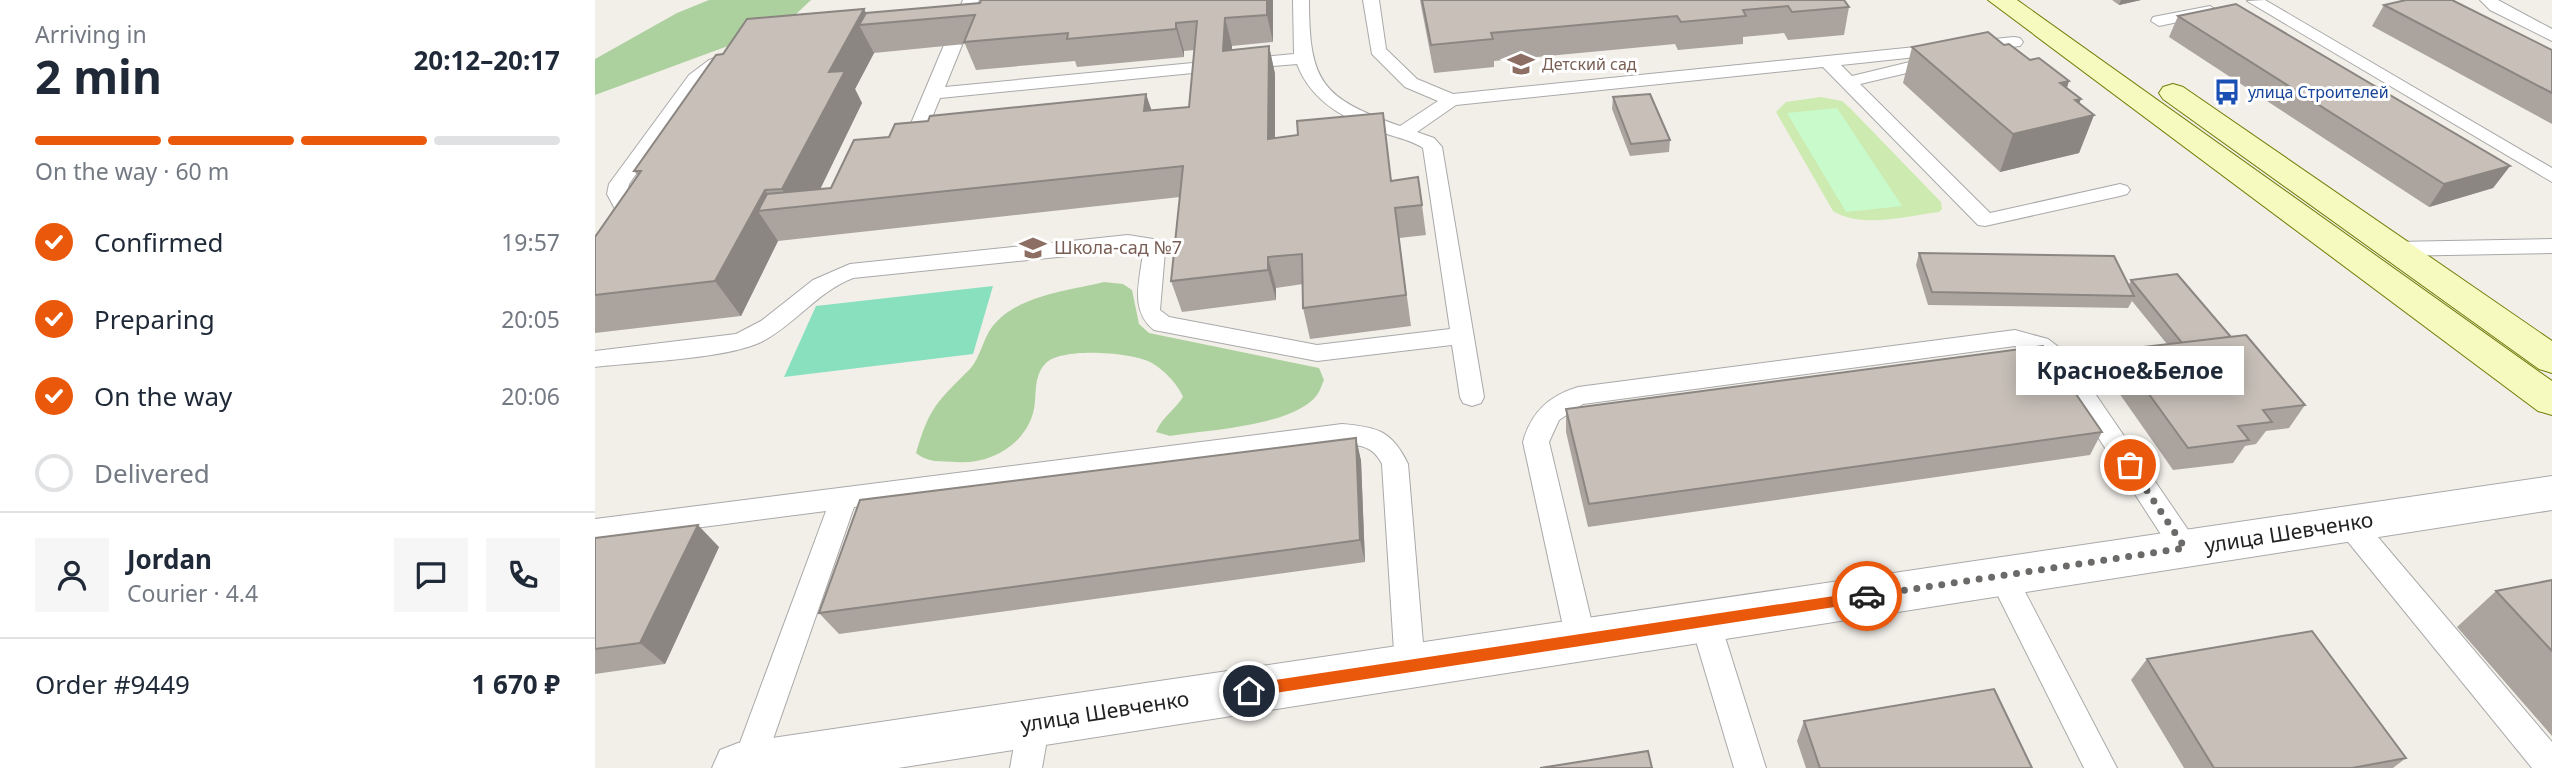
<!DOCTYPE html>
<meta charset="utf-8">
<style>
:root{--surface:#fff;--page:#f6f6f7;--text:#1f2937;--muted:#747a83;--line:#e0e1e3;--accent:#ea580c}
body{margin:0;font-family:"Noto Sans",sans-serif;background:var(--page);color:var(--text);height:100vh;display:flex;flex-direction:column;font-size:26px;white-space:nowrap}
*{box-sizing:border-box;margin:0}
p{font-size:23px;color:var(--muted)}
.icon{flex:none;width:38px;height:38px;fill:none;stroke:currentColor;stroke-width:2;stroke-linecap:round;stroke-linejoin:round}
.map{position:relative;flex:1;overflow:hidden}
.details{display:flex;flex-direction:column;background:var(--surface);width:595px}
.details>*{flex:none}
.pin{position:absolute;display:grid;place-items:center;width:60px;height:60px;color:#fff;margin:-30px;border:4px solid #fff;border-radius:50%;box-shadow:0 2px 7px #0007}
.courier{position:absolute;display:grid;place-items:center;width:70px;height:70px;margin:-35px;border:5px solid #ea580c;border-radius:50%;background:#fff;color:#222;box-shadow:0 2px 9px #0007}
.bubble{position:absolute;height:49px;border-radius:0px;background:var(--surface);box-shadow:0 4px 18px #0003;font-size:23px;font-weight:700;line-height:49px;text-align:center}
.head em{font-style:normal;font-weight:700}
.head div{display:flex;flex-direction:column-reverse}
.head{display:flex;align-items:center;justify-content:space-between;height:119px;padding:0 35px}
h1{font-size:46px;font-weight:700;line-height:52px}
.bar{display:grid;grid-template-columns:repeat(4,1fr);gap:10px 7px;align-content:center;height:84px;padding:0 35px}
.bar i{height:9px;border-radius:5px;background:var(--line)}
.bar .selected{background:var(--accent)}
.bar p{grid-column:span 4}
.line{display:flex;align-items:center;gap:18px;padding:0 35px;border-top:2px solid var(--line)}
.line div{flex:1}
.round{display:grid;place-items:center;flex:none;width:74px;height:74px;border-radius:0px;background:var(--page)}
ol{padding:0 35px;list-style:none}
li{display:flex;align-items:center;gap:21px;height:77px}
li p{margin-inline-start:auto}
li .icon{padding:7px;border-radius:50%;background:var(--accent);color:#fff;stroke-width:4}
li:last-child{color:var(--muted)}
li i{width:38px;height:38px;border:4px solid var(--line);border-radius:50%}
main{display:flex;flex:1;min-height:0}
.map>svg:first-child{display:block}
</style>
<main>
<section class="details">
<div class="head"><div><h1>2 min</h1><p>Arriving in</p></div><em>20:12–20:17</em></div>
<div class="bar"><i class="selected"></i><i class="selected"></i><i class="selected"></i><i></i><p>On the way · 60 m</p></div>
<ol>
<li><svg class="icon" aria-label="check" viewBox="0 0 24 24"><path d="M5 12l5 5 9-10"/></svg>Confirmed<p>19:57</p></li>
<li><svg class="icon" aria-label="check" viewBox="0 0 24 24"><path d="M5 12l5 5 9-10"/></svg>Preparing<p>20:05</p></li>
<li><svg class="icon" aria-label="check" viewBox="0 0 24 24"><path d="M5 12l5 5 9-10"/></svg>On the way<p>20:06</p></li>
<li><i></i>Delivered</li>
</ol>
<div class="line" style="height:126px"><a class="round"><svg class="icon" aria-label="person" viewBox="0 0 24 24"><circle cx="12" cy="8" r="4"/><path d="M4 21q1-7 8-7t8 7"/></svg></a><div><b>Jordan</b><p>Courier · 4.4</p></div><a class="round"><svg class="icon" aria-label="chat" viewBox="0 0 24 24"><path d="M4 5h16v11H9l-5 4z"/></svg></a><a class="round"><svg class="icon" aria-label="phone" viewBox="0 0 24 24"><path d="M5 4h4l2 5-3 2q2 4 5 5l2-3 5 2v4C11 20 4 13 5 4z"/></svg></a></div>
<div class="line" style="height:91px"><div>Order #9449</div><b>1 670 ₽</b></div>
</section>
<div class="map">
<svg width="1957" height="768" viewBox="0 0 1957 768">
<rect width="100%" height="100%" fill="#f2efe9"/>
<path fill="#cdebb0" d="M1226 97 1247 101 1255 108 1346 202 1347 209 1344 212C1311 216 1268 229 1238 211L1181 112 1191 102Z"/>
<g fill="#add19e">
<polygon points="114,0 216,0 199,16 152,39 0,95 0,59 82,13"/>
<path d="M509 282 528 284 537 290 544 324 554 333 724 368 729 380C727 384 725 391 722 395 699 426 613 430 575 436L561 432C567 417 580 410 588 397 583 384 567 368 555 362 535 352 467 347 451 363 438 376 442 394 439 409 432 444 395 465 361 462 346 461 333 463 321 453 335 406 342 402 375 369 385 358 388 339 397 327 422 295 473 291 509 282Z"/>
</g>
<polygon fill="#c8facc" points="1242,108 1307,206 1251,212 1192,113"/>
<polygon fill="#88e0be" points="398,286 378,354 189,377 221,306"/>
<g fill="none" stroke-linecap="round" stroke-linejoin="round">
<g stroke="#a9a9a9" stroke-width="2">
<g id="service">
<polygon points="368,0 384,0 375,20 343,21 341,18 343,15 363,12"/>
<path d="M698 0H714C714 83 727 98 805 126L843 101 810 87 777 54 768 0H784L791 49 822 79 858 94 1419 37 1425 38 1428 42 1425 46 1246 65 1257 76 1323 60 1329 61 1332 65 1329 69 1265 84 1395 213 1525 184 1532 186 1535 190 1532 194 1525 196 1390 226 1383 225 1228 67 861 105 822 132 839 138 847 147 889 397 886 403 877 406 868 403 865 397 857 345 722 361 559 330C534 310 545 281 548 252L541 249 258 278C224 291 202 322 170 340 137 359 42 362 0 367V351L141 334 166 321 218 280 255 264 533 235 558 239 570 251 565 310 574 317 722 345 855 329 828 148C818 141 804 138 792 134 754 121 717 104 702 64L644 69 635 64 644 59 699 54Z"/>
<polygon points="1670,0 1957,168 1957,182 1652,1"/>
<polygon points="1885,0 1903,0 1957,29 1957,41 1895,10"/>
<polygon points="1615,6 1623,11 1621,14 1564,26 1556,21 1558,17"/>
<polygon points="358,40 367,45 350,87 608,62 617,67 608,72 345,98 326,144 312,144 309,140 349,45"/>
<polygon points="139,51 145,52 148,56 106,83 34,184 32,194 40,209 36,222 8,263 0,265 0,243 16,221 20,209 12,194 14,184 94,75 114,60"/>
<polygon points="1957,239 1957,253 1799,256 1791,254 1788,249 1791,244 1799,242"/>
<path d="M1420 330 1453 339 1473 354 1600 540 1604 548 1600 556 1590 560 1580 556 1457 366 1436 351 1420 346 988 404 964 420 954 442 1001 640 997 649 986 653 975 649 971 640 928 442C936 412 954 396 983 387Z"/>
<path d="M747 424C783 427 797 431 813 464L830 667 826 677 815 681 804 677 800 667 787 464C778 446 766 445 747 444L259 507 168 768 136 767 231 511 0 541V519Z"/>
<polygon points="1755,513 1765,516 1957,742 1957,768 1937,768 1745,532 1741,524 1745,516"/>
<polygon points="1407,564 1417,567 1522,768 1489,768 1393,576 1397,567"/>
<polygon points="1110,608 1120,612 1125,621 1171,768 1139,768 1095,621 1100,612"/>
<polygon points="439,708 450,712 455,723 447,768 415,768 423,723 428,712"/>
</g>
</g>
<g stroke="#a9a9a9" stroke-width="2">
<polygon id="minor" points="1957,476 1957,510 303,768 117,768 125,750 143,743"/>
</g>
<g stroke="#707d05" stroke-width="2">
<g id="secondary">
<polygon points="1393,0 1422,0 1957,381 1957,415 1943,411"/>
<polygon points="1578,84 1588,87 1957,341 1957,373 1944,369 1568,99 1564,93 1568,87"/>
</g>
</g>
<use href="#service" fill="#fff" fill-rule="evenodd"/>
<use href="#minor" fill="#fff" fill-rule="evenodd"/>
<use href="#secondary" fill="#f7fabf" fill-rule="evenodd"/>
</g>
<g fill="#aba49e" fill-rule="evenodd">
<path d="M678 0V42L637 46V50L674 46 680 74V138L797 181 827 205 831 235 804 238 816 326 715 339 708 308V284L681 288V300L587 312 576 281 585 197 183 241 146 316 0 333V237L43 176 39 171 128 54 269 9 271 13ZM370 44 381 70 480 61 482 67 589 57V51L600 50 594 107 556 110 236 188 225 189 267 103 260 89 279 53Z"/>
<polygon points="825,0 1249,0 1254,7 1249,35 1193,40 1189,33 1148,37 1148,44 1083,50 1080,44 899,61 899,67 839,73"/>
<polygon points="1517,0 1546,0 1524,5"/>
<polygon points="1789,5 1957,50 1957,124 1777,26"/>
<polygon points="1583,16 1915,166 1898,188 1834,207 1574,37"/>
<polygon points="1409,45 1474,81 1472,88 1484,103 1499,115 1484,153 1405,172 1308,83 1317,47"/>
<polygon points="1018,97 1075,140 1074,152 1035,156 1017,109"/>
<polygon points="1324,253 1534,285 1536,280 1636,337 1710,405 1694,428 1671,431 1661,444 1650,446 1638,463 1578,470 1510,373 1522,350 1572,344 1537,301 1533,308 1333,305 1321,265"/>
<polygon points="971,409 1507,432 1495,455 993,527 971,432"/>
<polygon points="761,438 766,461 770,562 244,634 224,613"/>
<polygon points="0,538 124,547 70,664 0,674"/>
<polygon points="1957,580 1957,736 1862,627 1901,591"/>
<polygon points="1552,659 1811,758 1798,768 1589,768 1536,680"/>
<polygon points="1209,721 1437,768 1211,768 1202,741"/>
</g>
<g fill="#8b8681">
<polygon points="672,0 678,0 678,42 672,15"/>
<polygon points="1526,0 1546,0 1524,5"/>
<polygon points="269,9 276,24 264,25 279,53 260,89 267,103 217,206 199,207 187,189 234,72"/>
<polygon points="630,18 637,46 636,79 628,51"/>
<polygon points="581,23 589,51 589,57 581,29"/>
<polygon points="674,46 680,74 680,168 673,139"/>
<polygon points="1474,81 1461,118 1465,83"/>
<polygon points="551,94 561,123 549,111"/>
<polygon points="1486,99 1478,120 1499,115 1484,153 1405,172 1418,134 1480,100"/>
<polygon points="1915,166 1898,188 1834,207 1849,184"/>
<polygon points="170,190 182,209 163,211 183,241 146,316 120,281"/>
<polygon points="673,257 681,288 681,300 673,270"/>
<polygon points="761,438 766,461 770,562 765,540"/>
<polygon points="103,525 124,547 70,664 45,643"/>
</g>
<g fill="#c7bfb8" stroke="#8b8681" stroke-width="2">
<polygon points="386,0 672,0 672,15 630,18 628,51 674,46 673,139 703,135 702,121 788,113 796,181 823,177 827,205 800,208 811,295 708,308 707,254 673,257 673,270 576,281 588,166 163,211 172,194 236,188 259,140 294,137 300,124 333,121 335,116 551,94 549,111 594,107 602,21 581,23 581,29 472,39 473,33 369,42 380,15 264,25 271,13 385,3"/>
<polygon points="827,0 1249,0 1254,7 1197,12 1193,6 1148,10 1151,16 1086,22 1082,16 896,33 898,39 836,45"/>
<polygon points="1811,0 1857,0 1957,50 1957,93 1789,5"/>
<polygon points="1641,4 1915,166 1849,184 1583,16"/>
<polygon points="269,9 234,72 250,71 187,189 170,190 120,281 0,295 0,237 46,171 39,171 121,55 128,54 152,19"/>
<polygon points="1393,32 1409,45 1414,44 1435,60 1444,58 1474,81 1465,83 1486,99 1480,100 1499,115 1418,134 1317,47"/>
<polygon points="1055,94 1075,140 1036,144 1018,97"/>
<polygon points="1324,253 1519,256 1539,296 1337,292"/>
<polygon points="1582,274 1636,337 1587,343 1536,280"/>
<polygon points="1651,335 1710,405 1668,410 1677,422 1643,426 1654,440 1593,448 1522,350"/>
<polygon points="1448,346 1507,432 994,504 971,409"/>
<polygon points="761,438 765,540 224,613 265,500"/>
<polygon points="103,525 45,643 0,649 0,538"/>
<polygon points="1957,580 1957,651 1901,591"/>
<polygon points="1717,631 1811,758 1757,768 1619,768 1552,659"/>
<polygon points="1399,689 1437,768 1225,768 1209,721"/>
<polygon points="1053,751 1057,768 945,768"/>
</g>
<polygon fill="#ea580c" points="1272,591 1279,596 1272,602 654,697 647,691 654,684"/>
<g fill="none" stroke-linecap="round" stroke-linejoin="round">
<polyline stroke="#6b6a68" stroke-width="7" stroke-dasharray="0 12.6" points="1272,596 1590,548 1535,465"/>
</g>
<defs>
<g id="school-bare" transform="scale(2.1)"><path d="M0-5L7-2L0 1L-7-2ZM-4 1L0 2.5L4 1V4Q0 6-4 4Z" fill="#8d6e63" stroke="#fff" stroke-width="2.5" paint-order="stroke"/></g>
<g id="bus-bare" transform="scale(2.1)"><path d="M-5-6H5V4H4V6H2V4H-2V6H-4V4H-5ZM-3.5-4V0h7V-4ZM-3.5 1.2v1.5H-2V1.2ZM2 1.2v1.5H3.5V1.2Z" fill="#1a4fb4" stroke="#fff" stroke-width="2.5" paint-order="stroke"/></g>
</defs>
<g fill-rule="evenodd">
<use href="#school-bare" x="926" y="64"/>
<use href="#bus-bare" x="1632" y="92"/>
<use href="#school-bare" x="438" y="248"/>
</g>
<g text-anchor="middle" stroke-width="6" stroke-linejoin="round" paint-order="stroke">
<g font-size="16" fill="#785e54" stroke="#fff" text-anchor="start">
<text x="947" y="70">Детский сад</text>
</g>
<g font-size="16" fill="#164399" stroke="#fff" text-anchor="start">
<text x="1653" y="98">улица Строителей</text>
</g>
<g font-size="18" fill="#785e54" stroke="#fff" text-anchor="start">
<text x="459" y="254">Школа-сад №7</text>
</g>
<g font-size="21" fill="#222" stroke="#fff">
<text transform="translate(1694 533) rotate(-9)" y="7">улица Шевченко</text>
<text transform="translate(510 712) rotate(-9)" y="7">улица Шевченко</text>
</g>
</g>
</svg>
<div class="pin" style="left:1535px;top:465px;background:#ea580c"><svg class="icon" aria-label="bag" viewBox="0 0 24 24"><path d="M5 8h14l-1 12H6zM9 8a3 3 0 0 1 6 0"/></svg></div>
<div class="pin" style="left:654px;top:691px;background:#1f2937"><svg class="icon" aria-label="home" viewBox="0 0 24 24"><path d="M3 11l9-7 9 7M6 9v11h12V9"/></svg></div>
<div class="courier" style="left:1272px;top:596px"><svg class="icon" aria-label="car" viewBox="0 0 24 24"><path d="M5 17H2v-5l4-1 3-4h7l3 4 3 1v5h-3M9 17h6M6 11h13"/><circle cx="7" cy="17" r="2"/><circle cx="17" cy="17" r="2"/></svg></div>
<div class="bubble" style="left:1421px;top:346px;width:228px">Красное&amp;Белое</div>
</div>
</main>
